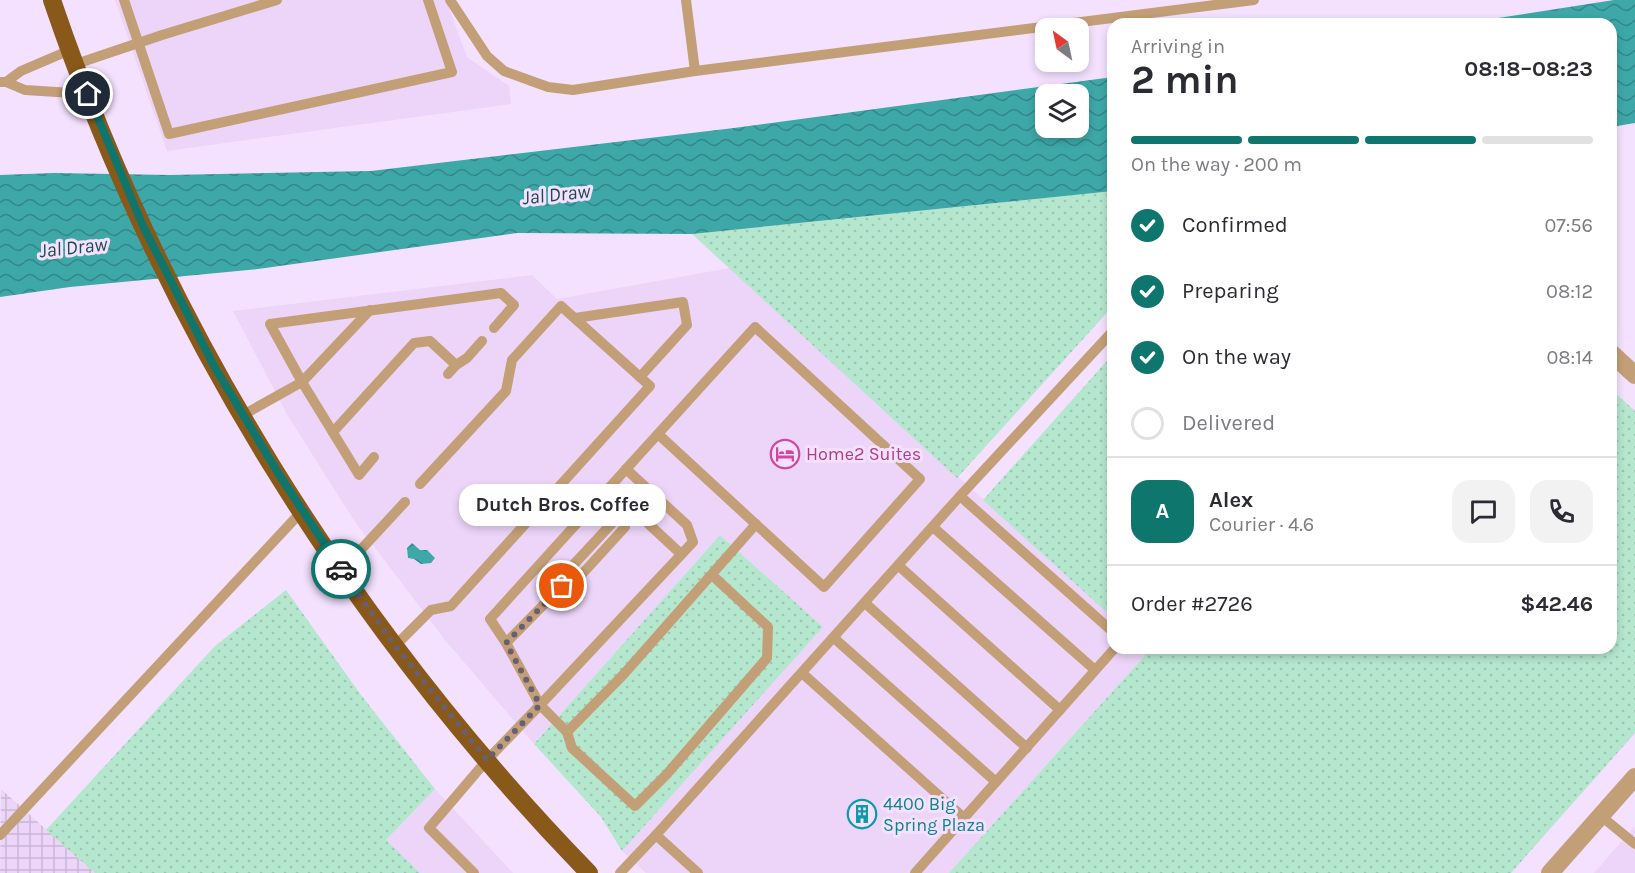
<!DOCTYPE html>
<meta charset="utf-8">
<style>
:root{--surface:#fff;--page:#f2f2f3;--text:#2b2b33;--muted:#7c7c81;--line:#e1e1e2;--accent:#0f766e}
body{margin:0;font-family:Karla,sans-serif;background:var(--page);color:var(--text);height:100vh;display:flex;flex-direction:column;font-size:22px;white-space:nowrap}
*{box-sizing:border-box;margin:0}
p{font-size:20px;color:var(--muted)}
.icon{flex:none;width:33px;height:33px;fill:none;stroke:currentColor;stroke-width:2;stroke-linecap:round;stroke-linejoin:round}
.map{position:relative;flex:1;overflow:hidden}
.details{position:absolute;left:1107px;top:18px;width:510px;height:636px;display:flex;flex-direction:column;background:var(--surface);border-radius:18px;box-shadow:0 3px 9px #0003}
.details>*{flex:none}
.needle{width:39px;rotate:327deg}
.controls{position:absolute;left:1035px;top:18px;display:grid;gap:12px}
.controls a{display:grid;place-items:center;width:54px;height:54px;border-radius:12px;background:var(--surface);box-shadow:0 3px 9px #0003;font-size:30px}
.pin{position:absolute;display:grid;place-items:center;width:51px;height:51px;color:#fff;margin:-26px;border:3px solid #fff;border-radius:50%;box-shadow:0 2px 6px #0007}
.courier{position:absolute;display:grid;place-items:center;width:60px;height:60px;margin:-30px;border:4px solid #0f766e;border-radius:50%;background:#fff;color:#222;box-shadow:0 2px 8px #0007}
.bubble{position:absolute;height:42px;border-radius:18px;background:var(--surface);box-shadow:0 3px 9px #0003;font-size:20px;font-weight:700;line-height:42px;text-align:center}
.head em{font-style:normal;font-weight:700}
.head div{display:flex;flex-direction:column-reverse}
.head{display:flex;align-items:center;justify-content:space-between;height:102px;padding:0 24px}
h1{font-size:39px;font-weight:700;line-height:45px}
.bar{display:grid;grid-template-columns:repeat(4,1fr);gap:9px 6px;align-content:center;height:72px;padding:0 24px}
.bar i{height:8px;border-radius:4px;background:var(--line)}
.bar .on{background:var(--accent)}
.bar p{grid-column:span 4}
.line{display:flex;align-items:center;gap:15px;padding:0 24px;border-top:2px solid var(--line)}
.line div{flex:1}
.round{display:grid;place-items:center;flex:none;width:63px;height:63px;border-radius:18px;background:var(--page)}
ol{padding:0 24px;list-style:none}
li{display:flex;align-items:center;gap:18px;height:66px}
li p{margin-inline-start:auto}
li .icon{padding:6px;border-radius:50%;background:var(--accent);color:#fff;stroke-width:4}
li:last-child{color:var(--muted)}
li i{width:33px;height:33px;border:3px solid var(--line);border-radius:50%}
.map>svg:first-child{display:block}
</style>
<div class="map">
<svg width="1635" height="873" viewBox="0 0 1635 873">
<defs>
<pattern id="industrial-grid" width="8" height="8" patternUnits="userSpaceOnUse" patternTransform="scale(1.5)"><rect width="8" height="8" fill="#ecd5f9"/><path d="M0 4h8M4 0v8" fill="none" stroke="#cab6d5"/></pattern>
<pattern id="grass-dots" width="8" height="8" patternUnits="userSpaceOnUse" patternTransform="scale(1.5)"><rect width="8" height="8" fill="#b5e7ce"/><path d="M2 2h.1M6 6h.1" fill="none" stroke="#9bc6b1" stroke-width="1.8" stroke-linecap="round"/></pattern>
<pattern id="water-waves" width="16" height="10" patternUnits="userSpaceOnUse" patternTransform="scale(1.5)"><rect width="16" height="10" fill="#3ea7a8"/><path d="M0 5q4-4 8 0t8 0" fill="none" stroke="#338788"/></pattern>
</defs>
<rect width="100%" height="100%" fill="#f4e1ff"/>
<g fill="#ecd5f9">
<polygon points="115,0 446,0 467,57 509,86 511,104 167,151"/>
<polygon points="730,268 1113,618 1113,648 1146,648 1149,651 949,873 646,873 622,851 823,627 720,535 534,744 445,640 353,519 288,416 233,311 532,275 557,299"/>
<polygon points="435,789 513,873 420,873 385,841"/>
<polygon points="1635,826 1635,873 1594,873"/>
</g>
<polygon fill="url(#industrial-grid)" points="1,789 95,873 0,873"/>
<g fill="url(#grass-dots)">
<polygon points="1113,191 1113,306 957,478 692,234"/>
<polygon points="1113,354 1113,618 983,500"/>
<polygon points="1611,389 1635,411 1635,733 1511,873 949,873 1149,651 1146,648 1611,648"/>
<polygon points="720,535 823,627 622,851 601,817 534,744"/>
<polygon points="286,590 361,695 435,789 386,840 420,873 95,873 46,830 215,646"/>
</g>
<g fill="url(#water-waves)" fill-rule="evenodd">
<polygon points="1614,0 1635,0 1635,123 1611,127 1611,24 1459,24"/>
<path d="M1113 77V191L692 234 517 233 258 269 70 287 0 297V175L54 173 170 175 371 171 734 128ZM1046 94H1078V128H1046Z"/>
<polygon points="412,543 420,550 427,550 435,558 431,563 421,564 414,559 408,558 407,548"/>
</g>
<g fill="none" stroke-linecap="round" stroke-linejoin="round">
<g stroke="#c39f77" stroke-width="10">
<polyline points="124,0 169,134 452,72 428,0"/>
<polyline points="450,0 487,56 504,71 548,87 573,90 695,71"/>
<polyline points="686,0 695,71 1254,0"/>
<polyline points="76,64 162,35 277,0"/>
<polyline points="0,82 6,82 25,90 88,94"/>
<polyline points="6,82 21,71 70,50"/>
<polyline points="575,318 683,302 687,325 640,377"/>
<polyline points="448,374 456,365 467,358 482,341"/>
<polyline points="243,415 302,382 370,310"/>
<polyline points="333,432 414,343 430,341 456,365"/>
<polyline points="374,457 359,475 302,382 270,324 501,293 514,305 494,328"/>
<polyline points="626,469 687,525 693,542 540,705 567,732 623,675 756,524"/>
<polyline points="960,496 1113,632"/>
<polyline points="933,527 1095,670"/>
<polyline points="899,566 1060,710"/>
<polyline points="342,570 405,502"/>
<polyline points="562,586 573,584 625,527 625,519"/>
<polyline points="865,603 1027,748"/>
<polyline points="834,638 996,782"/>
<polyline points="506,643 562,586 563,576 615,520 631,515 640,516 681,554"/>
<polyline points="395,646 431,610 451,606 650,386 561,306 512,360 506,391 420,484"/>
<polyline points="802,673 964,818"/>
<polyline points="567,732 572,748 635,806 667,774 767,658 768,627 712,575"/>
<polyline points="1601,816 1635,844"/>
<polyline points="0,835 302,511"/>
<polyline points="656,835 960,496 1113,331"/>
<polyline points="474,873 429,828 487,760 540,705 506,643 490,619 755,327 920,479 824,587 658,434"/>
<polyline points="620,873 656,835 698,873"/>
<polyline points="915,873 1115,648"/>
</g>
<g stroke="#c39f77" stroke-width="18">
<polyline points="1611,353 1635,375"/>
<polyline points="1550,873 1635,777"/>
</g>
<path stroke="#895919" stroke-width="18" d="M52 0C162 325 350 627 589 873"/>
</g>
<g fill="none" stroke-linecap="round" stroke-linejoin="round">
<polyline stroke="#6a5f70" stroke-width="6" stroke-dasharray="0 10.8" points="341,569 392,642 487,760 540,705 506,643 562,586"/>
<polyline stroke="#0f766e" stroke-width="8" points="88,94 143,226 214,366 278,473 341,569"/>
</g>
<defs>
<g id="hotel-ring" transform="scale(1.5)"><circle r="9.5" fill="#f4e1ff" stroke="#d1479c" stroke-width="1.5"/><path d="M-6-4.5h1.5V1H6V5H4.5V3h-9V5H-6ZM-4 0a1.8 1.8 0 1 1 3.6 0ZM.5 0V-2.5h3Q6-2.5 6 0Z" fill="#d1479c"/></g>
<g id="building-ring" transform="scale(1.5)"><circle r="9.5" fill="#f4e1ff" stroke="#0f9aa8" stroke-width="1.5"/><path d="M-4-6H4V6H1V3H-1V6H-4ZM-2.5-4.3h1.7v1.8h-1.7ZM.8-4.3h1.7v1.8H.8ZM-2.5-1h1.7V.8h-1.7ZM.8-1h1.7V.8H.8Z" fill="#0f9aa8"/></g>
</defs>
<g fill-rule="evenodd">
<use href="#hotel-ring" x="785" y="454"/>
<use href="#building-ring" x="862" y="814"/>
</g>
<g text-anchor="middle" stroke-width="6" stroke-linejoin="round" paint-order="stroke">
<g font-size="18" fill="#b23c85" stroke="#f4e1ff" text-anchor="start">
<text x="806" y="460">Home2 Suites</text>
</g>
<g font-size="18" fill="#0d838f" stroke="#f4e1ff" text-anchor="start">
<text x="883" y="810">4400 Big<tspan x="883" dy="21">Spring Plaza</tspan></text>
</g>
<g font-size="20" font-style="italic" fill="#1e4c4c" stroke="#f4e1ff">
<text transform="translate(556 194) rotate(-6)" y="7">Jal Draw</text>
<text transform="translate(73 247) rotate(-6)" y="7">Jal Draw</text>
</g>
</g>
</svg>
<div class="controls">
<a><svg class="needle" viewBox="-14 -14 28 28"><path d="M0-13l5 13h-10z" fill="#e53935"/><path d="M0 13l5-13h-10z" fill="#7c7c81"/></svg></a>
<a><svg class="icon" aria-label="layers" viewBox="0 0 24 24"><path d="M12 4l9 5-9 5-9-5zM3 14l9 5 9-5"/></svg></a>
</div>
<div class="pin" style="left:562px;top:586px;background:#ea580c"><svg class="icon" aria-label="bag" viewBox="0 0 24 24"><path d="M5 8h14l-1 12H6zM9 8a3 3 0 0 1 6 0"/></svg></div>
<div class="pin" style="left:88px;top:94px;background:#1f2937"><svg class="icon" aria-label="home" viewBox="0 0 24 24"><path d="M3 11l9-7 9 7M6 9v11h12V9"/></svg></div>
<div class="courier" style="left:341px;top:569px"><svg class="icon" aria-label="car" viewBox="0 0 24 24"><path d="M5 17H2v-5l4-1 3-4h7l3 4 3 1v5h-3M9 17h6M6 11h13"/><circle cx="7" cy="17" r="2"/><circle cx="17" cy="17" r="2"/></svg></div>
<div class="bubble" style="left:459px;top:484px;width:207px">Dutch Bros. Coffee</div>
<section class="details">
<div class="head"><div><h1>2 min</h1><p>Arriving in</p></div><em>08:18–08:23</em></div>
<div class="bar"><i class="on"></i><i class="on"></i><i class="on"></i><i></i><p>On the way · 200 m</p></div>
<ol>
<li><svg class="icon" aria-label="check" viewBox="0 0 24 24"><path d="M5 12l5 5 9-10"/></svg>Confirmed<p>07:56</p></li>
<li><svg class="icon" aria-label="check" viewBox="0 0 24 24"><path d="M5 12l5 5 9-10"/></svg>Preparing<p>08:12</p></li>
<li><svg class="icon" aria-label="check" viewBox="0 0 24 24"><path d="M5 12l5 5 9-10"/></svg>On the way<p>08:14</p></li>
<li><i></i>Delivered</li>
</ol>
<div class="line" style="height:108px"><b class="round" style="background:var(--accent);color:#fff">A</b><div><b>Alex</b><p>Courier · 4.6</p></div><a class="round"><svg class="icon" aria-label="chat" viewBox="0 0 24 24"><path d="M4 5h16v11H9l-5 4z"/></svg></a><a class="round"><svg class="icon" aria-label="phone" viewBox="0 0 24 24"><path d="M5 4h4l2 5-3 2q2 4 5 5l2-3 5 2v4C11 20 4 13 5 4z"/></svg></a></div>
<div class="line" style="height:78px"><div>Order #2726</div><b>$42.46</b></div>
</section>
</div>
